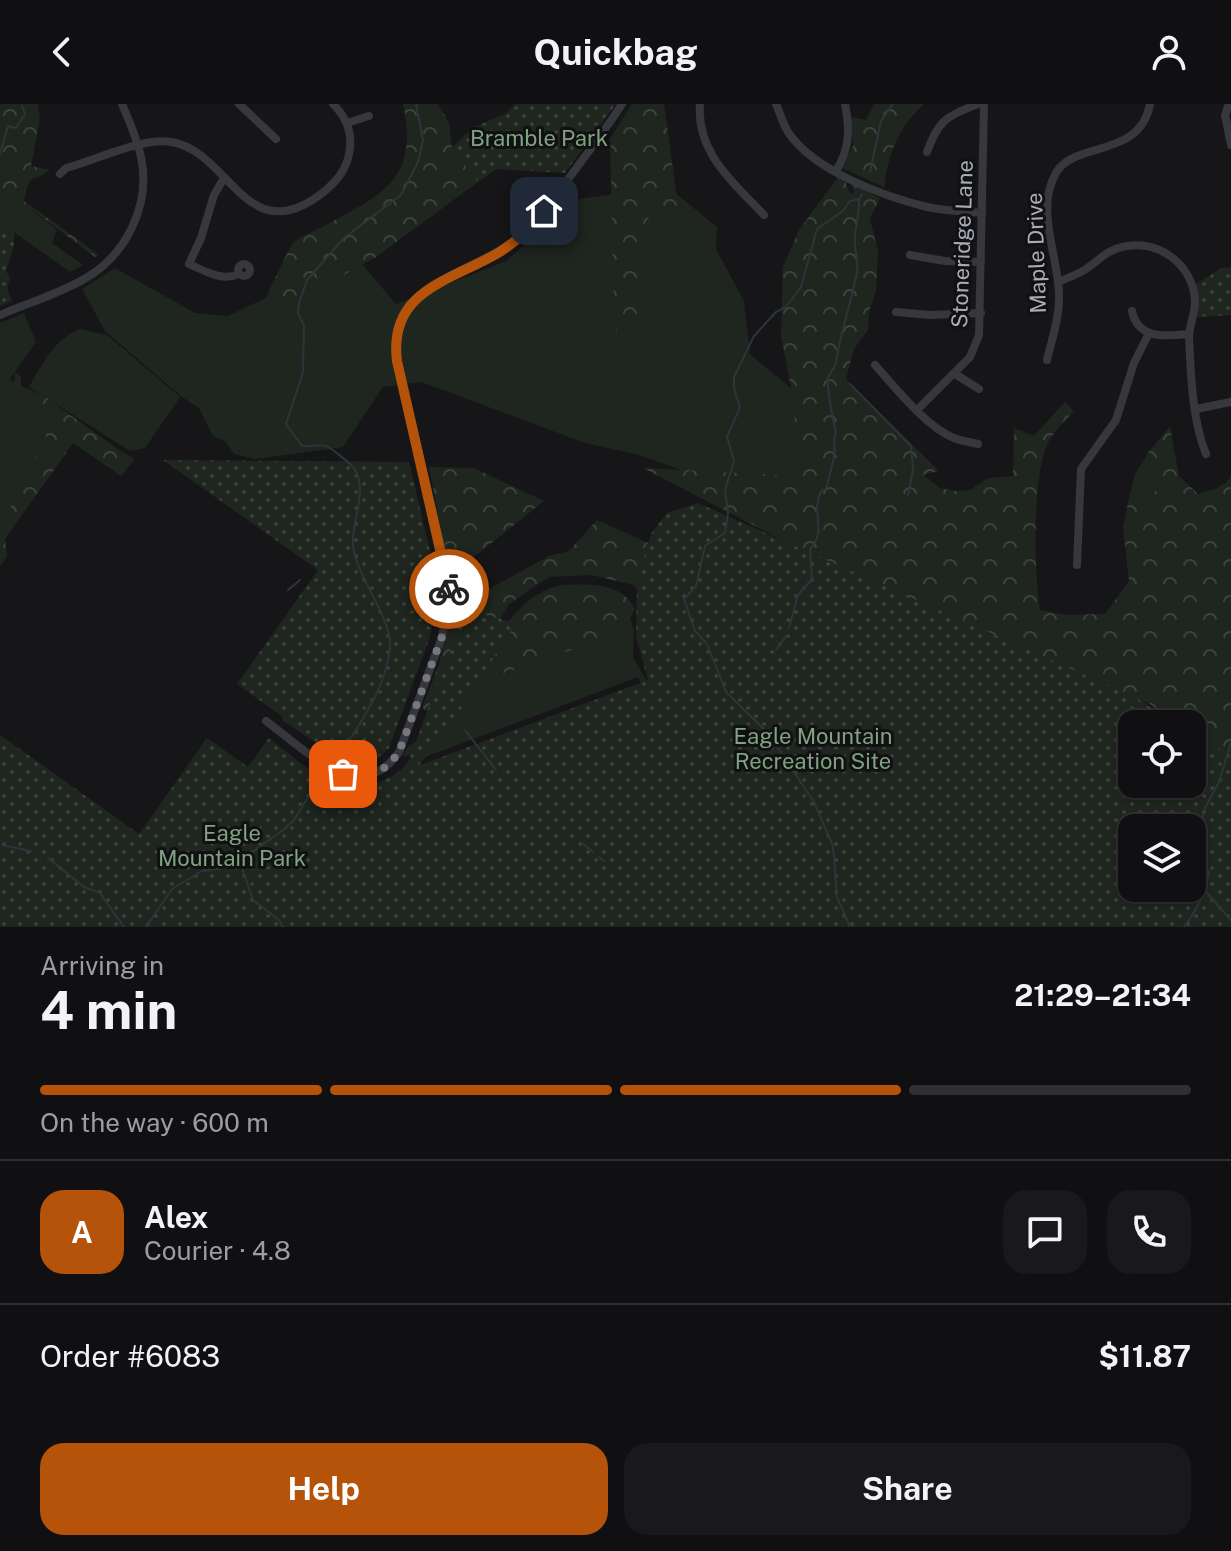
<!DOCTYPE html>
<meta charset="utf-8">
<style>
:root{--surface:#101012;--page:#19191b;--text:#f1f3f6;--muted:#9c9d9f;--line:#303032;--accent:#b45309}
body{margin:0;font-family:"Public Sans",sans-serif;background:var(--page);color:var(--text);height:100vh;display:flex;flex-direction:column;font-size:30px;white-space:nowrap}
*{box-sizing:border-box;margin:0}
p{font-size:26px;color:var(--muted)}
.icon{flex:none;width:44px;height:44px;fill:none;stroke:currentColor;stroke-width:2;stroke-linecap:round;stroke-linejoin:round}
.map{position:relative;height:823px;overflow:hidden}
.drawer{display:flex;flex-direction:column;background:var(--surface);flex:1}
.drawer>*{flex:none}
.buttons{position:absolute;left:1118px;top:606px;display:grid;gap:16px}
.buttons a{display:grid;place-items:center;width:88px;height:88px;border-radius:16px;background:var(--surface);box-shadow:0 2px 6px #0004,0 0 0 2px var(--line);font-size:40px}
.pin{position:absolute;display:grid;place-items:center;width:68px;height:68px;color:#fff;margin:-34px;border-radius:16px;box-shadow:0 4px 12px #0006}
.courier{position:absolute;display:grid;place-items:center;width:80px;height:80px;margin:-40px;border:6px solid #b45309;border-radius:50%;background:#fff;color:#222;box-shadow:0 2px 10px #0007}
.overview em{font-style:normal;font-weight:700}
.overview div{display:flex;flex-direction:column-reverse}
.overview{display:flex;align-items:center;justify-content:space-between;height:136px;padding:0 40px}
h1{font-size:52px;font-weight:700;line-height:60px}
.bar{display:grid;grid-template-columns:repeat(4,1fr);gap:12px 8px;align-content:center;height:96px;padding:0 40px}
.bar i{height:10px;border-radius:6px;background:var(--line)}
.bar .selected{background:var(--accent)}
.bar p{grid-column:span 4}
.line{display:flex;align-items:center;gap:20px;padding:0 40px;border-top:2px solid var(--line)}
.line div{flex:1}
.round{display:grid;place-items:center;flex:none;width:84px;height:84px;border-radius:24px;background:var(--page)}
.primary-button{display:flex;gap:16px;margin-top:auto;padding:16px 40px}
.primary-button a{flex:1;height:92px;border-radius:24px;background:var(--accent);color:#fff;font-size:32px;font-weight:700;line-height:92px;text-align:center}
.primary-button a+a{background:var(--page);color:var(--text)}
header{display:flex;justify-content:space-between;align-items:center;height:104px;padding:0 40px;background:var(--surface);font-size:36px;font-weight:700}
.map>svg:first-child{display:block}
</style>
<header><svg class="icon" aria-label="back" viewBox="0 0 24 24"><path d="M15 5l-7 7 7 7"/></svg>Quickbag<svg class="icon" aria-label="person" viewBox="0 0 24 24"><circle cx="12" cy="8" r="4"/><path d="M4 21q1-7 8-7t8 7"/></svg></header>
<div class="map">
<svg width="1231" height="823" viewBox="0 0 1231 823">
<defs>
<pattern id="forest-crowns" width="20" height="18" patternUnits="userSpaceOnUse" patternTransform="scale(2)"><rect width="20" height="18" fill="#1e261f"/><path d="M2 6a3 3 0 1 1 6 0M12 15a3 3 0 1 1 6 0" fill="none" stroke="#3c433d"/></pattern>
<pattern id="park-dots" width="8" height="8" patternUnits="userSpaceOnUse" patternTransform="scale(2)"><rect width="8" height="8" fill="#1e261f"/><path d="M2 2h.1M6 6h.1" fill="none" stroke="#3c433d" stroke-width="1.8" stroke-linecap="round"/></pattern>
</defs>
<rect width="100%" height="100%" fill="#161618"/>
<g fill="#1e261f">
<polygon points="668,83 717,123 716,145 744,197 750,250 804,295 819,361 782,380 700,373 639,351 585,339 421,278 383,283 343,343 255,355 234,350 226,338 213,332 199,304 182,293 105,227 82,185 115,164 195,209 228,212 276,189 350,146 396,200 506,157 578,95"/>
<polygon points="0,85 19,96 57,126 52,139 83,161 70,168 15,129 0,124"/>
<polygon points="24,209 36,238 10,275 72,319 0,421 0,219"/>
<path d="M79 225 107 231 180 293 145 344 130 347 29 283C43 259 53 237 79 225Z"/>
<polygon points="1148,349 1158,386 1146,392 1130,390 1135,370"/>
<polygon points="630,514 634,526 633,553 651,585 653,607 638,573 428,652 402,652 408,642 429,631 450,614 478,578 623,528"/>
</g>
<g fill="url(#forest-crowns)">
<path d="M0 0H38L40 15 31 62 50 66C31 80 30 67 24 97L99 151 95 153 19 96 0 85Z"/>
<path d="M403 0H438L449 19 452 44 478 78 376 153 315 187 263 199C268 190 290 142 293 139 302 131 316 127 326 121 385 89 419 74 403 0Z"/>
<polygon points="632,0 664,0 678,101 652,109 641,125 642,206 620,246 614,215 610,35"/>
<path d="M874 0H924C898 24 889 48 884 83L842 64 853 42 851 13 866 16Z"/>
<path d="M838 73 845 76 850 90 855 88 849 78 880 94 870 115 878 147 876 186 869 208 868 226 854 245 846 275 939 367 923 371 940 384 955 387 970 386 988 374 1013 372 1014 324 1034 332 1065 298 1074 307C1065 317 1052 329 1047 341 1032 376 1034 468 1040 506L1067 511 1105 510 1129 477 1123 423 1130 390 1146 392 1158 386 1148 349 1170 322 1179 372 1198 390C1211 386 1224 384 1231 372V656L1192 632V620H1176L1150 600 822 457 643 364 800 372 804 342 795 327 794 298 781 232 783 163 799 126Z"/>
<path d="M15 268 21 273V282L44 292 119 346 135 355 121 372 73 339 5 435 7 452 0 462V414L14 399 46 333C43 297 10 303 15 268Z"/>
<polygon points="429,363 474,364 544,397 450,472"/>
<polygon points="597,416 1132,656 1132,680 1231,728 653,513 634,481 591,471 549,473 509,500 453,599 430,609 422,604 439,560 451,506 549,452 569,447"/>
<path d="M560 481C586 480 622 477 635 505L623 528 478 578C498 535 510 496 560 481Z"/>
</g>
<g fill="url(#park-dots)" fill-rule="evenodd">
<polygon points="514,0 616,0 565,69 497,65 478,78 452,44 472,24 507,9"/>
<polygon points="0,117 14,127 14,141 6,167 10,174 7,184 12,197 0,202"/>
<polygon points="1231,163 1231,211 1197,213 1199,198 1196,180 1222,164"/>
<polygon points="163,356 409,358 434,464 438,497 430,533 389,644 372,659 361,662 348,660 282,616 283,613 237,580 318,466"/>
<path d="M698 399 1135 593 1179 620H1132V680H1192V628L1231 652V823H0V631L139 730 207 634 248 663 269 634C301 658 337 697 379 678 392 673 401 668 409 656L452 541 460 504 516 519 442 634 418 662 648 576 636 533 637 480 651 430 667 409ZM1132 724H1192V784H1132Z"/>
</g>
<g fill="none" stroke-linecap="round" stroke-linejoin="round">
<g stroke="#2c353c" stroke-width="2">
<polyline points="0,50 8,22 16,24 25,10 22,2"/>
<polyline points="870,68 881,17 893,0"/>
<polyline points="850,280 911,342 913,365 908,392"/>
<polyline points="288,486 300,476"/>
<path d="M789 524 798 491 812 475 810 445C828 426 810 411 821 387L826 385C829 374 831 365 834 354 836 344 832 338 836 328 834 322 826 280 828 274 830 268 835 264 836 258 841 227 851 199 857 168 859 156 853 144 855 131 856 121 860 105 859 95"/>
<polyline points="776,546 787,531"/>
<polyline points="465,626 496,666"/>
<path d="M338 655C359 620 385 586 390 545 393 517 360 477 354 448 348 421 370 388 354 364 352 361 329 342 326 342 320 340 309 343 302 342L286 320 303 268 304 221 298 209 299 199 307 176 345 133 401 91 418 58 423 36 416 0"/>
<polyline points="582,739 593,748"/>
<polyline points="2,741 31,747"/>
<polyline points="599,753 604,757"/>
<polyline points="48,754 84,783 100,789 124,823"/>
<polyline points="240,758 253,796 279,816 283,823"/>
<polyline points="1206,788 1231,816"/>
<polyline points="146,823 172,785 202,767 224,764 240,757 283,726 294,716 320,674 328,669"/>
<polyline points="850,823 837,793 833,742 814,698 768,629 726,588 707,540 695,527 684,495 696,482 705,442 725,429 728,409 725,386 734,357 727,333 740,303 734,285 734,273 754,232 776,208 786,203 801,183 817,125 843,107 850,97 859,95 862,90"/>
<path d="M1184 823C1198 804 1203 793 1209 769L1201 755 1203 708 1219 678 1231 639"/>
</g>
<g stroke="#37383d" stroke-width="8">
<polyline points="239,0 276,35"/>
<path d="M700 0C696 49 734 79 764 111"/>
<path d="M776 0C780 9 783 20 788 28 814 67 883 92 927 103 945 107 964 107 982 109"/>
<polyline points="1229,0 1225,11 1231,41"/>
<polyline points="347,19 369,12"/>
<path d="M927 48C939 15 946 13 978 0"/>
<path d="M836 67C850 44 850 26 845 0"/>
<path d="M60 70 66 64C96 56 142 33 172 38 229 48 245 143 317 93 335 80 348 66 350 44 352 26 345 12 333 0"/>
<path d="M224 74 214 91 201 134 189 160C205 167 222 178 239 170"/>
<polyline points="910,151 945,157 981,158"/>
<circle cx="244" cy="166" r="6"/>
<path d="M1058 178C1067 174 1077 171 1086 165 1098 157 1107 146 1122 143 1157 134 1194 160 1195 198 1195 210 1189 222 1189 234 1191 270 1192 316 1206 350"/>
<path d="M1132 207C1138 236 1166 232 1189 230"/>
<polyline points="896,208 930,211 981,209"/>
<path d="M0 211C28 199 59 190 86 174 127 150 151 100 141 53 137 34 129 17 122 0"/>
<path d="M1047 256C1052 235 1060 212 1059 190 1058 151 1035 105 1056 69 1075 36 1140 55 1150 0"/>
<path d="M875 261C895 283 926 323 954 334 961 337 970 338 978 340"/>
<polyline points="955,270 979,285"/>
<polyline points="1196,305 1231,298"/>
<polyline points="917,306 970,253 979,231 984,0 982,0"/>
<polyline points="1077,461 1081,365 1116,316 1134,259 1149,229"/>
<path d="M266 617C303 644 360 705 399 648L442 533 449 494 444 455 397 257C385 173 485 170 530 124 546 108 558 88 572 70 589 47 607 24 622 0"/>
</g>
</g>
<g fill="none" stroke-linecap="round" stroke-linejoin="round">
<path stroke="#757880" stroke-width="8" stroke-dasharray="0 14.4" d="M343 670C367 677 385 668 399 648L444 527 449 485"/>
<path stroke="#b45309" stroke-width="10" d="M449 485 397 257C388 186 451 177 498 149 516 138 531 124 544 107"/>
</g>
<g text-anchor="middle" stroke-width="6" stroke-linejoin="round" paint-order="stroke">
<g font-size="22" fill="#7fa381" stroke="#111113">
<text x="539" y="42">Bramble Park</text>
<text x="813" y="640">Eagle Mountain<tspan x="813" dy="25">Recreation Site</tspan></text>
<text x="232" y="737">Eagle<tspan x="232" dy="25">Mountain Park</tspan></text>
</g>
<g font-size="22" fill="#a8adb8" stroke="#111113">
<text transform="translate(962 140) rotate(-88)" y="8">Stoneridge Lane</text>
<text transform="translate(1036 149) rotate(-92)" y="8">Maple Drive</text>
</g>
</g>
</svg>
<div class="buttons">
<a><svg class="icon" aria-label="locate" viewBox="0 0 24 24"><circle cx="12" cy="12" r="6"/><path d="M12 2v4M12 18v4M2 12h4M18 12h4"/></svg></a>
<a><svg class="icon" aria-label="layers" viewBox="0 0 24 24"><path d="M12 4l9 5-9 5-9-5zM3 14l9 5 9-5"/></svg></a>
</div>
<div class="pin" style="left:343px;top:670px;background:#ea580c"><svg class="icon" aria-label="bag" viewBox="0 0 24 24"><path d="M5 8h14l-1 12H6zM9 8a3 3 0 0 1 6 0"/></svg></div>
<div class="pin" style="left:544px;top:107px;background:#1f2937"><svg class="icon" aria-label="home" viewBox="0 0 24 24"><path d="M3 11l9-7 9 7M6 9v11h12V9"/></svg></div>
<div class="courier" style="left:449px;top:485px"><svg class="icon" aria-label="bike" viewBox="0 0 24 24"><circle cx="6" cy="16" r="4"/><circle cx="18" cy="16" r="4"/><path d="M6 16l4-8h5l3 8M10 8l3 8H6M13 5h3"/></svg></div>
</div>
<section class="drawer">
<div class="overview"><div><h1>4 min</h1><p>Arriving in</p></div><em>21:29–21:34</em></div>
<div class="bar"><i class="selected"></i><i class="selected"></i><i class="selected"></i><i></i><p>On the way · 600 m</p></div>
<div class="line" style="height:144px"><b class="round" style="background:var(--accent);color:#fff">A</b><div><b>Alex</b><p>Courier · 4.8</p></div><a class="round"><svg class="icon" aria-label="chat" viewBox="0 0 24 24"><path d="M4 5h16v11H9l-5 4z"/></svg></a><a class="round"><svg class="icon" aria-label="phone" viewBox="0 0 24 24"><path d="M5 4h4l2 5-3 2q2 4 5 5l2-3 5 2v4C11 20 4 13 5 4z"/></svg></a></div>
<div class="line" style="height:104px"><div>Order #6083</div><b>$11.87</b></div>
<div class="primary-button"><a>Help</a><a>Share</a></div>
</section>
